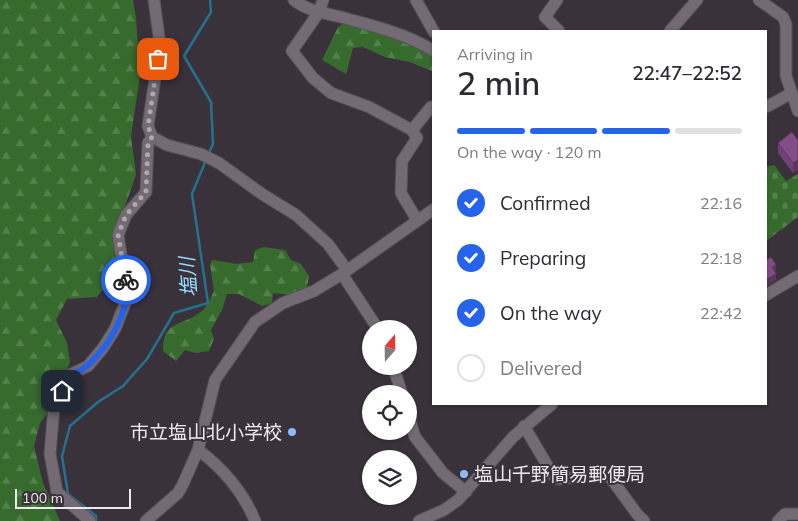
<!DOCTYPE html>
<meta charset="utf-8">
<style>
:root{--surface:#fff;--page:#f7f7f7;--text:#2b2b33;--muted:#7c7c81;--line:#e1e1e2;--accent:#2563eb}
body{margin:0;font-family:Mulish,"Noto Sans JP",sans-serif;background:var(--page);color:var(--text);height:100vh;display:flex;flex-direction:column;font-size:19px;white-space:nowrap}
*{box-sizing:border-box;margin:0}
p{font-size:16px;color:var(--muted)}
.icon{flex:none;width:28px;height:28px;fill:none;stroke:currentColor;stroke-width:2;stroke-linecap:round;stroke-linejoin:round}
.map{position:relative;flex:1;overflow:hidden}
.details{position:absolute;left:432px;top:30px;width:335px;height:375px;display:flex;flex-direction:column;background:var(--surface);border-radius:0px;box-shadow:0 1px 4px #0004}
.details>*{flex:none}
.needle{width:32px;rotate:20deg}
.tools{position:absolute;left:362px;top:320px;display:grid;gap:10px}
.tools a{display:grid;place-items:center;width:55px;height:55px;border-radius:50%;background:var(--surface);box-shadow:0 1px 4px #0004;font-size:25px}
.scale{position:absolute;left:15px;bottom:12px;width:116px;box-sizing:border-box;padding-left:5px;border:2px solid #eee8ee;border-top:0;font-size:14px;line-height:18px;white-space:nowrap;color:#eee8ee;-webkit-text-stroke:4px #3a323b;paint-order:stroke}
.pin{position:absolute;display:grid;place-items:center;width:42px;height:42px;color:#fff;margin:-21px;border-radius:10px;box-shadow:0 2px 8px #0006}
.courier{position:absolute;display:grid;place-items:center;width:50px;height:50px;margin:-25px;border:4px solid #2563eb;border-radius:50%;background:#fff;color:#222;box-shadow:0 1px 6px #0007}
.summary em{font-style:normal;font-weight:600}
.summary div{display:flex;flex-direction:column-reverse}
.summary{display:flex;align-items:center;justify-content:space-between;height:85px;padding:0 25px}
h1{font-size:32px;font-weight:600;line-height:38px}
.bar{display:grid;grid-template-columns:repeat(4,1fr);gap:8px 5px;align-content:center;height:60px;padding:0 25px}
.bar i{height:6px;border-radius:4px;background:var(--line)}
.bar .active{background:var(--accent)}
.bar p{grid-column:span 4}
ol{padding:0 25px;list-style:none}
li{display:flex;align-items:center;gap:15px;height:55px}
li p{margin-inline-start:auto}
li .icon{padding:5px;border-radius:50%;background:var(--accent);color:#fff;stroke-width:4}
li:last-child{color:var(--muted)}
li i{width:28px;height:28px;border:2px solid var(--line);border-radius:50%}
.map>svg:first-child{display:block}
</style>
<div class="map">
<svg width="798" height="521" viewBox="0 0 798 521">
<defs>
<pattern id="forest-firs" width="22" height="20" patternUnits="userSpaceOnUse" patternTransform="scale(1.25)"><rect width="22" height="20" fill="#376b2e"/><path d="M5 1l3.5 6h-7zM16 11l3.5 6h-7z" fill="#54804d"/></pattern>
<pattern id="cemetery-stones" width="16" height="16" patternUnits="userSpaceOnUse" patternTransform="scale(1.25)"><rect width="16" height="16" fill="#376b2e"/><path d="M2 7V4a2 2 0 0 1 4 0v3zM10 15v-3a2 2 0 0 1 4 0v3z" fill="#54804d"/></pattern>
</defs>
<rect width="100%" height="100%" fill="#3a323b"/>
<g fill="url(#forest-firs)">
<polygon points="0,0 133,0 136,18 140,75 131,136 136,175 114,237 115,272 97,297 67,299 56,320 67,343 70,362 52,407 40,423 34,446 43,483 60,521 0,521"/>
<polygon points="344,23 417,46 434,56 434,72 410,62 385,57 363,47 353,48 346,74 322,60 338,27"/>
<path d="M264 247 285 250 291 260 301 264 309 276 307 288 291 295 273 293 272 303 262 306 239 294H227L222 310 211 330 214 339 209 351 195 353 185 350 176 361 163 351C162 318 186 327 204 309 208 304 211 297 214 291L210 265 212 260 237 264 253 262 255 250Z"/>
</g>
<polygon fill="url(#cemetery-stones)" points="774,165 786,181 798,174 798,217 766,241 766,167"/>
<g fill="none" stroke-linecap="round" stroke-linejoin="round">
<g stroke="#247190" stroke-width="2.5">
<polyline points="209,153 213,144 211,102 184,56 211,12 210,0"/>
<polyline points="96,521 96,516 68,494 62,456 70,426 98,402 123,386 147,359 174,313 208,303 192,194 206,160"/>
</g>
<g stroke="#565057" stroke-width="13">
<g id="minor">
<polyline points="154,0 160,44 148,126 152,137 167,145 201,154 219,163 262,194 296,215 328,244 347,270"/>
<path d="M294 0C307 11 325 13 341 17 373 26 405 33 434 51"/>
<polyline points="323,0 319,12 292,51 313,78 331,93 369,107 412,130 431,107 434,109"/>
<polyline points="416,0 434,32"/>
<polyline points="557,0 545,17 559,31"/>
<polyline points="759,0 783,17 786,24 786,76 798,111"/>
<polyline points="670,31 697,0"/>
<polyline points="766,107 790,94"/>
<polyline points="412,130 417,138 402,161 401,193 417,220"/>
<polyline points="342,274 378,329"/>
<polyline points="766,295 798,276"/>
<polyline points="393,366 402,394"/>
<polyline points="409,417 415,437 443,473 466,492"/>
<polyline points="524,426 553,475 558,479 602,475 610,477 637,514 644,521"/>
<path d="M198 450C222 467 244 493 255 521"/>
<polyline points="90,521 57,492 50,454 54,406 69,375 88,366 103,348 115,329 126,301 127,290 118,235 126,215 146,192 148,143 152,137"/>
<polyline points="146,521 178,493 183,484 198,450 215,380 255,322 283,303 314,291 342,274 434,209"/>
<polyline points="419,521 444,510 458,500 513,437 552,404"/>
<polyline points="778,521 785,514 798,514"/>
</g>
</g>
<use href="#minor" stroke="#736a74" stroke-width="11"/>
</g>
<polygon fill="#714275" points="798,140 793,173 778,153 778,143"/>
<g fill="#5c365f">
<polygon points="798,160 798,170 793,173 793,163"/>
<polygon points="776,265 776,271 772,274 772,267"/>
<polygon points="776,274 776,280 767,286 767,279"/>
</g>
<g fill="#834d88" stroke="#5c365f">
<polygon points="792,132 798,140 798,160 793,163 778,143"/>
<polygon points="771,257 776,265 772,267 776,274 767,279 766,278 766,260"/>
</g>
<g fill="none" stroke-linecap="round" stroke-linejoin="round">
<polyline stroke="#afa8af" stroke-width="5" stroke-dasharray="0 9" points="126,280 118,235 126,215 146,192 148,143 152,137 148,126 158,59"/>
<path stroke="#2563eb" stroke-width="6" d="M62 391C73 368 74 378 89 364 110 345 131 309 126 280"/>
</g>
<g fill="#87bbfb" stroke="#3a323b" stroke-width="2">
<circle cx="292" cy="432" r="5"/>
<circle cx="464" cy="474" r="5"/>
</g>
<g text-anchor="middle" stroke-width="4" stroke-linejoin="round" paint-order="stroke">
<g font-size="19" fill="#eee8ee" stroke="#3a323b" text-anchor="end">
<text x="282" y="439">市立塩山北小学校</text>
<text x="474" y="481" text-anchor="start">塩山千野簡易郵便局</text>
</g>
<g font-size="20" font-style="italic" fill="#96dcfd" stroke="#3a323b">
<text transform="translate(188 277) rotate(-94)" y="7">塩川</text>
</g>
</g>
</svg>
<div class="tools">
<a><svg class="needle" viewBox="-14 -14 28 28"><path d="M0-13l5 13h-10z" fill="#e53935"/><path d="M0 13l5-13h-10z" fill="#7c7c81"/></svg></a>
<a><svg class="icon" aria-label="locate" viewBox="0 0 24 24"><circle cx="12" cy="12" r="6"/><path d="M12 2v4M12 18v4M2 12h4M18 12h4"/></svg></a>
<a><svg class="icon" aria-label="layers" viewBox="0 0 24 24"><path d="M12 4l9 5-9 5-9-5zM3 14l9 5 9-5"/></svg></a>
</div>
<div class="scale">100 m</div>
<div class="pin" style="left:158px;top:59px;background:#ea580c"><svg class="icon" aria-label="bag" viewBox="0 0 24 24"><path d="M5 8h14l-1 12H6zM9 8a3 3 0 0 1 6 0"/></svg></div>
<div class="pin" style="left:62px;top:391px;background:#1f2937"><svg class="icon" aria-label="home" viewBox="0 0 24 24"><path d="M3 11l9-7 9 7M6 9v11h12V9"/></svg></div>
<div class="courier" style="left:126px;top:280px"><svg class="icon" aria-label="bike" viewBox="0 0 24 24"><circle cx="6" cy="16" r="4"/><circle cx="18" cy="16" r="4"/><path d="M6 16l4-8h5l3 8M10 8l3 8H6M13 5h3"/></svg></div>
<section class="details">
<div class="summary"><div><h1>2 min</h1><p>Arriving in</p></div><em>22:47–22:52</em></div>
<div class="bar"><i class="active"></i><i class="active"></i><i class="active"></i><i></i><p>On the way · 120 m</p></div>
<ol>
<li><svg class="icon" aria-label="check" viewBox="0 0 24 24"><path d="M5 12l5 5 9-10"/></svg>Confirmed<p>22:16</p></li>
<li><svg class="icon" aria-label="check" viewBox="0 0 24 24"><path d="M5 12l5 5 9-10"/></svg>Preparing<p>22:18</p></li>
<li><svg class="icon" aria-label="check" viewBox="0 0 24 24"><path d="M5 12l5 5 9-10"/></svg>On the way<p>22:42</p></li>
<li><i></i>Delivered</li>
</ol>
</section>
</div>
